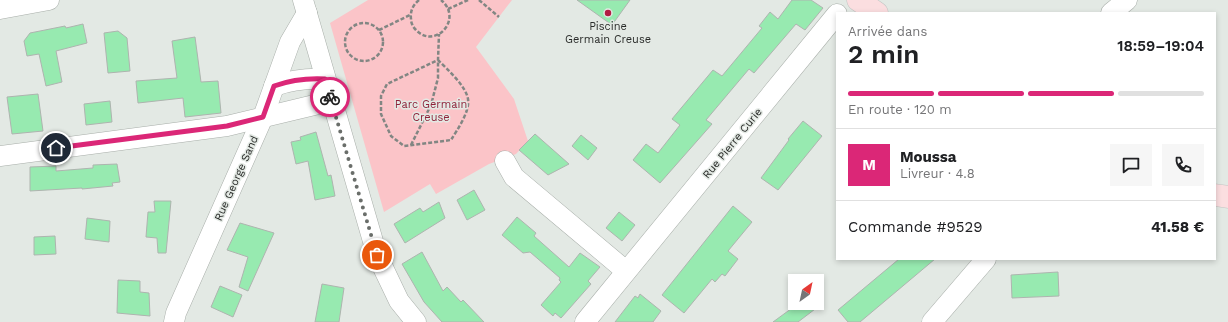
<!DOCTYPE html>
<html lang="fr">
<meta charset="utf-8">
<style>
:root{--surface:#fff;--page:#f6f6f6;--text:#202124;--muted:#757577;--line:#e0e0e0;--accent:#db2777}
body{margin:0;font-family:"Work Sans",sans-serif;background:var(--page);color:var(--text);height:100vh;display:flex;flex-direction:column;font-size:15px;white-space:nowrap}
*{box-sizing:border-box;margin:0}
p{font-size:13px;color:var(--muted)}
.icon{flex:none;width:22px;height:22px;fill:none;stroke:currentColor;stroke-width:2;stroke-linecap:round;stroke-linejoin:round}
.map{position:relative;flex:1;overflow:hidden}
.details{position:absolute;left:836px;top:12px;width:380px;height:248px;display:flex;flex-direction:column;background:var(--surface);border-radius:0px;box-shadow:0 2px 6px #0003}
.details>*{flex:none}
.needle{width:26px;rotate:33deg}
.fabs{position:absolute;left:788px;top:274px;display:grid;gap:8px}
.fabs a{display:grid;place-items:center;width:36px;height:36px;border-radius:0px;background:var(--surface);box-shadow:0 2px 6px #0003;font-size:20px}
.pin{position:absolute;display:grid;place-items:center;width:34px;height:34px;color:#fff;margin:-17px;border:2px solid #fff;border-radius:50%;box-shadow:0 1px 4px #0007}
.courier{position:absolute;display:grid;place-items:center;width:40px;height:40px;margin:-20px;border:3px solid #db2777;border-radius:50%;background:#fff;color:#222;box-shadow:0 1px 5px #0007}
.head em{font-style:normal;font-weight:600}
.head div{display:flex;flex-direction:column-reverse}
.head{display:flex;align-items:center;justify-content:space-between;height:68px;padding:0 12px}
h1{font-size:26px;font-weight:600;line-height:30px}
.bar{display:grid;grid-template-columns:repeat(4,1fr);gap:6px 4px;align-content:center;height:48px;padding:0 12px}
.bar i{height:5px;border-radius:3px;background:var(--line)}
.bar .selected{background:var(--accent)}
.bar p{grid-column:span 4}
.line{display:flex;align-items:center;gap:10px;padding:0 12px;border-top:1px solid var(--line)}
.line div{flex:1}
.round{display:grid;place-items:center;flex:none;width:42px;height:42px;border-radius:0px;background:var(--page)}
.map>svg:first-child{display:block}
</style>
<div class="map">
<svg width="1228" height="322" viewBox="0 0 1228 322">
<rect width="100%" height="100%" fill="#e3e9e4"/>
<polygon fill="#fbc4c8" points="368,0 512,0 476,47 514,99 528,141 516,154 489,164 436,194 430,184 384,212 330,23"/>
<g fill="#97eab0" stroke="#aeb4af">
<polygon points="577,0 630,0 612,25"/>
<polygon points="792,0 811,0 823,8 805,30 796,24 754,73 749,69 706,120 712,124 660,183 633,160 646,144 658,153 680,125 672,119 713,70 722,76 762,28 759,26 770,12 778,19"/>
<polygon points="83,24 87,43 56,51 62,82 46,86 39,54 27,56 24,41 30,33 65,26 66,28"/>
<polygon points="118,31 127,38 130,71 108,73 104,33"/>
<polygon points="195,37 201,82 218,81 221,113 185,117 183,98 138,103 136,81 177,78 172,41"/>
<polygon points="38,94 43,131 12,134 7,97"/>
<polygon points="110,101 112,122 86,125 84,104"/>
<polygon points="803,121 822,136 778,190 761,178 789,140 788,139"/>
<polygon points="316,132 328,176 331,175 335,196 315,200 308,161 296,164 291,142 301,140 300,137"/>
<polygon points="535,134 569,164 548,175 519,150"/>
<polygon points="581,135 597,148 588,160 572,146"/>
<polygon points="117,164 120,182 112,183 113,186 82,189 82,188 30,191 30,167 56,166 56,171 93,168 93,165"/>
<polygon points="474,190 485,210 467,220 457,200"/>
<polygon points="154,201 171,201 166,253 158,253 157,238 146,237 148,212 155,212"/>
<polygon points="439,202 445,218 405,243 394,224 420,208 423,212"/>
<polygon points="733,206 752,222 728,251 738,259 725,276 722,274 715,282 712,279 684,313 662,295"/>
<polygon points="619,212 635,225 622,241 606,228"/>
<polygon points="517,217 536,233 534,236 569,267 580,253 600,267 588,281 591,284 561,318 555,313 553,316 541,305 561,282 559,280 560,278 530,252 523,253 502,235"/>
<polygon points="87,218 110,221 109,242 85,239"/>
<polygon points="240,223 274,233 248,291 239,287 248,257 227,250"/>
<polygon points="55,236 56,254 34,255 34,237"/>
<polygon points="422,252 443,291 447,287 461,302 463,300 484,322 442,322 424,302 402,264"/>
<polygon points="899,259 935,259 860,322 848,322 838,310"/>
<polygon points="1058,272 1059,296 1012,298 1011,275"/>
<polygon points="118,280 140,281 140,292 149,293 150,316 117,313"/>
<polygon points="322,284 344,288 339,322 315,322"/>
<polygon points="220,286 242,295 233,317 211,307"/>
<polygon points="640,294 661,311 653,322 615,322 635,296 638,298"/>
<polygon points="799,303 823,303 798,322 773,322"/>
</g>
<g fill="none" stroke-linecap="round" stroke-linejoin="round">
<g stroke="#a8aea9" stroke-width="21">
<g id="minor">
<polyline points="303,0 377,255 399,301 416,322"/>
<polyline points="0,9 49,0"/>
<polyline points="1111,13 1127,0"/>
<path d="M274 86C291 80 307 78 325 79"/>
<polyline points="0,156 227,126 331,101"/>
<polyline points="505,161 514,177 626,271"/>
<polyline points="174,322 176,313 263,117 290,42 307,13"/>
<polyline points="585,322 837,14"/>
<polyline points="932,322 986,259"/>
</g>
</g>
<g stroke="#c3c4c3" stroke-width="23">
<g id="primary">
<polyline points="858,0 877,13"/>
<polyline points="1215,195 1228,197"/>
</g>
</g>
<g stroke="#828683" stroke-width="2.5" stroke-dasharray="4 2" stroke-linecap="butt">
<path d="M419 0C413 5 410 11 411 19 411 23 413 27 416 30 435 50 464 19 441 0"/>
<polyline points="479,0 499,17"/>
<polyline points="448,9 468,0"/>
<circle cx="364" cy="42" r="19"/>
<polyline points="379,30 410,15"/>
<path d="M438 60C447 69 466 86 468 99 470 112 457 130 451 140L404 146 391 136 381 114V96L387 84 438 60 439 34"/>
<polyline points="411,145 431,105 438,78 438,60"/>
</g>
<use href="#minor" stroke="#fff" stroke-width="20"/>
<use href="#primary" stroke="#fbdee0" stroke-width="22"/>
</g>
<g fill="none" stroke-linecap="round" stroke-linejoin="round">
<polyline stroke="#6a6e6a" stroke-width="4" stroke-dasharray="0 7.2" points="330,97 377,255"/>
<path stroke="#db2777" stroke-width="5" d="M56 148 227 126 263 117 274 86C291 80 307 78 325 79L330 97"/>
</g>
<circle fill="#b11e43" stroke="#e3e9e4" stroke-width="1.5" cx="608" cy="13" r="4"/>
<g text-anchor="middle" stroke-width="3" stroke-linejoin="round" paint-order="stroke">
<g font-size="11" fill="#292b29" stroke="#e3e9e4">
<text x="608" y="30">Piscine<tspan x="608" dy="13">Germain Creuse</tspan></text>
</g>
<g font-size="11" fill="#8f233a" stroke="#e3e9e4">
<text x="431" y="108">Parc Germain<tspan x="431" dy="13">Creuse</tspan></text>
</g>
<g font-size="11" fill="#292b29" stroke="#e3e9e4">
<text transform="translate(732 143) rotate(-51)" y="4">Rue Pierre Curie</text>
<text transform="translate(236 178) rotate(-66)" y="4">Rue George Sand</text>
</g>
</g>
</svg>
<div class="fabs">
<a><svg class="needle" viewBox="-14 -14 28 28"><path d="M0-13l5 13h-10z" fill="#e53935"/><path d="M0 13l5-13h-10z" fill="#757577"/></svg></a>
</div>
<div class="pin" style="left:377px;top:255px;background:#ea580c"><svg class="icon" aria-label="bag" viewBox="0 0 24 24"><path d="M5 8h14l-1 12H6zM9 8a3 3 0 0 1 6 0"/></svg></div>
<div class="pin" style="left:56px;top:148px;background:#1f2937"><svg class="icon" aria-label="home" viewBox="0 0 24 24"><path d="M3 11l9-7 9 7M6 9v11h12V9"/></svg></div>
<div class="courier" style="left:330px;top:97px"><svg class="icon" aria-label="bike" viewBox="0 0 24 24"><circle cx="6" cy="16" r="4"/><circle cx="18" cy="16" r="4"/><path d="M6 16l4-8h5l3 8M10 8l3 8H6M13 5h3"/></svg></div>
<section class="details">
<div class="head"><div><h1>2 min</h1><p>Arrivée dans</p></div><em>18:59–19:04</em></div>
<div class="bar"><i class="selected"></i><i class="selected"></i><i class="selected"></i><i></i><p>En route · 120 m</p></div>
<div class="line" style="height:72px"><b class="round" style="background:var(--accent);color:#fff">M</b><div><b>Moussa</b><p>Livreur · 4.8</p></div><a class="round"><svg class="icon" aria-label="chat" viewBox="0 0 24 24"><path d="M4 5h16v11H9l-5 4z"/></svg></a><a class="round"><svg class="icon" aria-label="phone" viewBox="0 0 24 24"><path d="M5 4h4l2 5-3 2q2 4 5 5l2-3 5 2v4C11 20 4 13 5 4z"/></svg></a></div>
<div class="line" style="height:52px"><div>Commande #9529</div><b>41.58 €</b></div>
</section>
</div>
